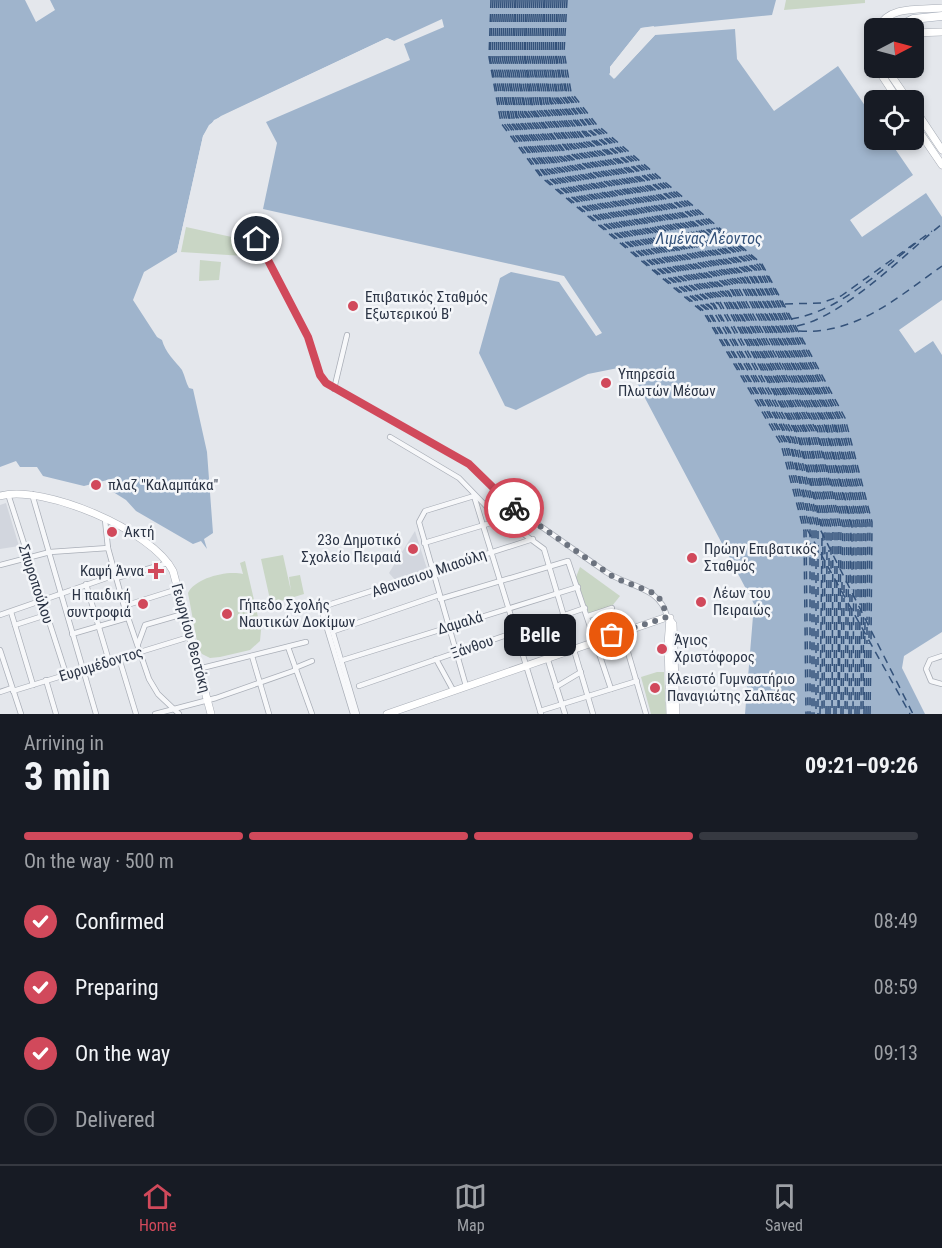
<!DOCTYPE html>
<meta charset="utf-8">
<style>
:root{--surface:#171b24;--page:#20242c;--text:#f1f3f6;--muted:#9ea1a6;--line:#363941;--accent:#d1495b}
body{margin:0;font-family:"Roboto Condensed",sans-serif;background:var(--page);color:var(--text);height:100vh;display:flex;flex-direction:column;font-size:22px;white-space:nowrap}
*{box-sizing:border-box;margin:0}
p{font-size:20px;color:var(--muted)}
.icon{flex:none;width:33px;height:33px;fill:none;stroke:currentColor;stroke-width:2;stroke-linecap:round;stroke-linejoin:round}
.map{position:relative;height:714px;overflow:hidden}
.panel{display:flex;flex-direction:column;background:var(--surface);flex:1}
.panel>*{flex:none}
.needle{width:39px;rotate:84deg}
.tools{position:absolute;left:864px;top:18px;display:grid;gap:12px}
.tools a{display:grid;place-items:center;width:60px;height:60px;border-radius:9px;background:var(--surface);box-shadow:0 3px 9px #0003;font-size:30px}
.pin{position:absolute;display:grid;place-items:center;width:51px;height:51px;color:#fff;margin:-26px;border:3px solid #fff;border-radius:50%;box-shadow:0 2px 6px #0007}
.courier{position:absolute;display:grid;place-items:center;width:60px;height:60px;margin:-30px;border:4px solid #d1495b;border-radius:50%;background:#fff;color:#222;box-shadow:0 2px 8px #0007}
.bubble{position:absolute;height:42px;border-radius:9px;background:var(--surface);box-shadow:0 3px 9px #0003;font-size:20px;font-weight:700;line-height:42px;text-align:center}
.headline em{font-style:normal;font-weight:700}
.headline div{display:flex;flex-direction:column-reverse}
.headline{display:flex;align-items:center;justify-content:space-between;height:102px;padding:0 24px}
h1{font-size:39px;font-weight:700;line-height:45px}
.bar{display:grid;grid-template-columns:repeat(4,1fr);gap:9px 6px;align-content:center;height:72px;padding:0 24px}
.bar i{height:8px;border-radius:4px;background:var(--line)}
.bar .on{background:var(--accent)}
.bar p{grid-column:span 4}
ol{padding:0 24px;list-style:none}
li{display:flex;align-items:center;gap:18px;height:66px}
li p{margin-inline-start:auto}
li .icon{padding:6px;border-radius:50%;background:var(--accent);color:#fff;stroke-width:4}
li:last-child{color:var(--muted)}
li i{width:33px;height:33px;border:3px solid var(--line);border-radius:50%}
.dock{display:flex;justify-content:space-around;align-items:center;height:84px;border-top:2px solid var(--line);background:var(--surface);font-size:16px;color:var(--muted)}
.dock a{display:grid;justify-items:center;gap:3px}
.dock .on{color:var(--accent)}
.map>svg:first-child{display:block}
</style>
<div class="map">
<svg width="942" height="714" viewBox="0 0 942 714">
<rect width="100%" height="100%" fill="#e4e7ec"/>
<g fill="#d2d6de">
<polygon points="6,503 19,546 0,549 0,505"/>
<polygon points="415,531 428,572 397,582 389,573"/>
</g>
<g fill="#c9d6c5">
<polygon points="786,0 865,0 865,3 784,10"/>
<polygon points="186,227 250,241 260,257 181,252"/>
<polygon points="200,260 221,262 219,280 199,281"/>
<polygon points="283,555 291,591 289,577 300,575 304,594 271,604 261,559"/>
<path d="M245 561 261 630 260 641 250 650 220 657 210 658 202 654 198 647 188 593C195 578 227 570 243 574L240 563Z"/>
<polygon points="580,567 620,596 612,606 589,614 576,577"/>
<polygon points="657,672 664,672 666,714 651,714 641,677"/>
</g>
<path fill="#9fb4cc" d="M0 0H25L36 22 55 10 50 0H776L772 15 641 28 610 67V74L615 78 655 35 735 29 737 59 774 111 838 66 874 119V140H889L913 175 850 220 862 237 926 193 942 217V300L899 330 915 353 933 341 942 355V632L904 656 902 668 925 714H745L754 604 628 366 588 374 516 410 505 406 479 353 500 278 511 272 559 282 596 336 602 333 564 276 263 209 277 143 266 122 410 60 404 44 444 27 442 19 394 41 387 38 221 116 209 125 203 136 177 252 144 272 133 300 157 337 162 340C165 352 175 361 182 370 185 376 186 383 189 388L193 389 207 452 213 533 204 539 207 549 201 541 193 544 136 511 126 500 110 490 115 478 84 486 43 476 37 467H20L16 461 0 467Z"/>
<g fill="#e4e7ec">
<polygon points="654,26 653,30 642,31 613,68 614,74 652,33 655,35 614,79 609,74 612,71 610,67 641,28"/>
<polygon points="387,38 394,41 393,44 387,41 223,118 211,127 205,137 193,184 181,247 180,252 177,252 203,136 214,120"/>
</g>
<g fill="none" stroke-linecap="round" stroke-linejoin="round">
<g stroke="#34527a" stroke-width="1.5" stroke-dasharray="8 6" stroke-linecap="butt">
<polyline points="491,0 489,57 501,123 541,177 704,313 781,444 804,531 806,714"/>
<polyline points="493,0 490,57 503,122 542,176 705,312 783,443 806,531 808,714"/>
<polyline points="495,0 492,57 505,121 544,174 707,310 785,442 808,531 910,714"/>
<polyline points="497,0 494,57 507,121 545,173 708,309 787,442 810,530 810,714"/>
<polyline points="499,0 496,57 509,120 547,172 713,310"/>
<polyline points="501,0 498,57 510,119 548,170 711,307 789,441 812,530 812,714"/>
<polyline points="503,0 500,57 512,118 549,169 713,305 790,440 814,530 814,714"/>
<polyline points="505,0 502,56 514,118 551,168 714,304 792,439 816,529 816,542"/>
<polyline points="507,0 504,56 516,117 552,166 718,304"/>
<polyline points="509,0 506,56 517,116 554,165 717,301 794,439 818,529 818,714"/>
<polyline points="511,0 508,56 519,115 555,164 719,300 796,438 820,529 913,714"/>
<polyline points="513,0 510,56 521,114 556,162 723,301"/>
<polyline points="515,0 512,56 523,114 558,161 722,298 798,437 822,530"/>
<polyline points="516,0 514,56 525,113 559,159 723,296 799,436 823,528 822,714"/>
<polyline points="518,0 516,56 526,112 561,158 725,295 801,436 825,528 824,714"/>
<polyline points="520,0 518,55 528,111 562,157 726,294 803,435 827,528 827,542"/>
<polyline points="522,0 520,55 530,110 563,155 728,293 805,434 829,528 829,545"/>
<polyline points="524,0 522,55 532,110 565,154 729,292 807,434 831,528 831,569"/>
<polyline points="526,0 524,55 533,109 566,153 731,290 808,433 833,527 832,714"/>
<polyline points="528,0 525,55 535,108 568,151 732,289 810,432 835,527 835,557"/>
<polyline points="530,0 527,55 537,107 569,150 734,288 812,431 837,527 837,560"/>
<polyline points="532,0 529,55 539,107 571,149 735,286 814,431 839,526 838,714"/>
<polyline points="534,0 531,54 541,106 572,147 737,285 816,430 841,526 839,714"/>
<polyline points="536,0 533,54 542,105 573,146 740,285"/>
<polyline points="538,0 535,54 544,104 575,145 740,283 817,429 843,526 842,572"/>
<polyline points="540,0 537,54 546,103 576,143 741,281 819,428 845,526 844,575"/>
<polyline points="542,0 539,54 548,103 578,142 743,280 821,428 847,525 845,714"/>
<polyline points="544,0 541,54 550,102 579,141 744,279 823,427 849,525 847,714"/>
<polyline points="545,0 543,54 551,101 580,139 746,278 825,426 851,525 850,587"/>
<polyline points="547,0 545,54 553,100 582,138 747,277 826,425 852,525 852,590"/>
<polyline points="549,0 547,53 555,99 583,137 749,275 828,425 854,524 853,714"/>
<polyline points="551,0 549,53 557,99 585,135 750,274 830,424 856,524 856,614"/>
<polyline points="553,0 551,53 558,98 586,134 752,273 832,423 858,524 858,602"/>
<polyline points="555,0 553,53 560,97 587,133 753,272 834,423 860,524 860,605"/>
<polyline points="557,0 555,53 562,96 589,131 755,270 835,422 862,523 861,714"/>
<polyline points="559,0 556,53 564,96 590,130 756,269 837,421 864,523 863,714"/>
<polyline points="561,0 558,53 566,95 592,128 758,268 839,420 866,523 865,617"/>
<polyline points="563,0 560,53 567,94 593,127 759,266 841,420 868,523 867,620"/>
<polyline points="565,0 562,52 569,93 595,126 761,265 843,419 870,522 869,638"/>
<polyline points="567,0 564,52 571,92 596,124 762,264 845,418 872,522 871,641"/>
<polyline points="785,304 821,303 841,296 932,231"/>
<path d="M791 319C840 311 877 273 916 243"/>
<path d="M797 326C843 317 905 254 942 224"/>
<path d="M799 331C856 335 898 297 942 266"/>
<polyline points="816,547 816,714"/>
<polyline points="829,566 829,550"/>
<polyline points="842,590 842,577"/>
<polyline points="844,593 844,580"/>
<polyline points="858,617 858,607"/>
<polyline points="867,635 867,625"/>
<polyline points="820,714 822,535"/>
<polyline points="826,714 827,547"/>
<polyline points="828,714 829,571"/>
<polyline points="830,714 831,574"/>
<polyline points="834,714 835,562"/>
<polyline points="836,714 837,565"/>
<polyline points="841,714 842,595"/>
<polyline points="843,714 844,598"/>
<polyline points="849,714 850,592"/>
<polyline points="851,714 852,595"/>
<polyline points="855,714 856,619"/>
<polyline points="857,714 858,622"/>
<polyline points="859,714 860,610"/>
<polyline points="864,714 865,622"/>
<polyline points="866,714 867,640"/>
<polyline points="868,714 869,643"/>
<polyline points="870,714 871,646"/>
</g>
<g stroke="#a9aeb7" stroke-width="6">
<g id="street">
<path d="M257 239 308 337 320 375 326 383 469 464 509 504 606 572C629 587 661 587 667 617"/>
<polyline points="334,389 347,335"/>
<polyline points="390,437 459,478 487,507 544,549 593,714"/>
<polyline points="8,494 66,674"/>
<polyline points="32,494 96,714"/>
<polyline points="474,496 541,714"/>
<polyline points="105,520 108,548 124,606 149,679 158,694 179,714"/>
<polyline points="424,543 504,519"/>
<polyline points="0,565 50,552 108,548"/>
<polyline points="116,578 168,563"/>
<polyline points="86,584 109,661"/>
<polyline points="440,599 568,561 611,689"/>
<polyline points="319,602 353,714"/>
<polyline points="124,606 178,589"/>
<polyline points="325,606 533,539"/>
<polyline points="325,606 357,714"/>
<polyline points="11,612 33,685"/>
<polyline points="0,615 115,575"/>
<polyline points="588,616 612,608"/>
<polyline points="15,625 46,615"/>
<polyline points="334,631 439,595"/>
<polyline points="622,632 646,714"/>
<polyline points="72,634 127,618"/>
<polyline points="138,644 145,625 183,614"/>
<polyline points="288,647 312,714"/>
<polyline points="0,650 21,714"/>
<polyline points="252,656 269,714"/>
<polyline points="942,656 930,660 926,669 931,681 942,684"/>
<polyline points="547,657 565,714"/>
<polyline points="119,658 136,714"/>
<polyline points="436,659 453,690"/>
<polyline points="343,660 578,587"/>
<polyline points="295,668 312,661"/>
<polyline points="198,669 306,642"/>
<polyline points="46,680 56,714"/>
<polyline points="359,686 585,608"/>
<polyline points="466,686 419,522 425,511 474,496"/>
<polyline points="556,687 581,672"/>
<polyline points="13,691 189,637"/>
<polyline points="0,692 12,688"/>
<polyline points="540,711 637,681"/>
<polyline points="155,714 216,698 296,670"/>
</g>
</g>
<g stroke="#a9aeb7" stroke-width="8">
<g id="secondary">
<path d="M878 28C889 5 920 10 942 8"/>
<polyline points="914,33 942,32"/>
<polyline points="874,34 872,46 874,59"/>
<polyline points="877,68 898,100"/>
<polyline points="886,68 908,100"/>
<polyline points="914,108 942,150"/>
<polyline points="914,124 942,165"/>
<path d="M0 496C43 484 152 530 173 571L211 714"/>
<polyline points="670,618 668,644 670,714"/>
<polyline points="387,714 667,617 673,624 676,714"/>
</g>
</g>
<g stroke="#a3abb8" stroke-width="9">
<polyline id="primary" points="896,28 913,19 942,16"/>
</g>
<use href="#street" stroke="#f7f8fa" stroke-width="4.5"/>
<use href="#secondary" stroke="#fff" stroke-width="7"/>
<use href="#primary" stroke="#fff" stroke-width="8"/>
</g>
<g fill="none" stroke-linecap="round" stroke-linejoin="round">
<polyline stroke="#6c737f" stroke-width="6" stroke-dasharray="0 10.8" points="514,508 615,578 656,594 662,602 667,617 612,635"/>
<polyline stroke="#d1495b" stroke-width="8" points="257,239 308,337 320,375 326,383 469,464 514,508"/>
</g>
<g fill="#d1495b" stroke="#f4f6f9" stroke-width="2">
<circle cx="353" cy="306" r="6"/>
<circle cx="606" cy="383" r="6"/>
<circle cx="96" cy="485" r="6"/>
<circle cx="112" cy="532" r="6"/>
<circle cx="413" cy="549" r="6"/>
<circle cx="692" cy="558" r="6"/>
<path d="M153 562h6v6h6v6h-6v6h-6v-6h-6v-6h6z"/>
<circle cx="701" cy="602" r="6"/>
<circle cx="143" cy="604" r="6"/>
<circle cx="227" cy="614" r="6"/>
<circle cx="662" cy="649" r="6"/>
<circle cx="655" cy="688" r="6"/>
</g>
<g text-anchor="middle" stroke-width="5" stroke-linejoin="round" paint-order="stroke">
<g font-size="15" fill="#2b3445" stroke="#f4f6f9" text-anchor="start">
<text x="365" y="302">Επιβατικός Σταθμός<tspan x="365" dy="17">Εξωτερικού Β'</tspan></text>
<text x="618" y="379">Υπηρεσία<tspan x="618" dy="17">Πλωτών Μέσων</tspan></text>
<text x="108" y="490">πλαζ "Καλαμπάκα"</text>
<text x="124" y="537">Ακτή</text>
<text x="401" y="545" text-anchor="end">23ο Δημοτικό<tspan x="401" dy="17">Σχολείο Πειραιά</tspan></text>
<text x="704" y="554">Πρώην Επιβατικός<tspan x="704" dy="17">Σταθμός</tspan></text>
<text x="144" y="576" text-anchor="end">Καψή Άννα</text>
<text x="713" y="598">Λέων του<tspan x="713" dy="17">Πειραιώς</tspan></text>
<text x="131" y="600" text-anchor="end">Η παιδική<tspan x="131" dy="17">συντροφιά</tspan></text>
<text x="239" y="610">Γήπεδο Σχολής<tspan x="239" dy="17">Ναυτικών Δοκίμων</tspan></text>
<text x="674" y="645">Άγιος<tspan x="674" dy="17">Χριστόφορος</tspan></text>
<text x="667" y="684">Κλειστό Γυμναστήριο<tspan x="667" dy="17">Παναγιώτης Σαλπέας</tspan></text>
</g>
<g font-size="15" fill="#2b3445" stroke="#f4f6f9">
<text transform="translate(429 573) rotate(-19)" y="5">Αθανασιου Μιαούλη</text>
<text transform="translate(36 584) rotate(72)" y="5">Σπυροπούλου</text>
<text transform="translate(460 623) rotate(-17)" y="5">Δαμαλά</text>
<text transform="translate(191 638) rotate(75)" y="5">Γεωργίου Θεοτόκη</text>
<text transform="translate(472 647) rotate(-19)" y="5">Ξάνθου</text>
<text transform="translate(101 664) rotate(-17)" y="5">Ευρυμέδοντος</text>
</g>
<g font-size="16" font-style="italic" fill="#34527a" stroke="#f4f6f9">
<text x="709" y="244">Λιμένας Λέοντος</text>
</g>
</g>
</svg>
<div class="tools">
<a><svg class="needle" viewBox="-14 -14 28 28"><path d="M0-13l5 13h-10z" fill="#e53935"/><path d="M0 13l5-13h-10z" fill="#9ea1a6"/></svg></a>
<a><svg class="icon" aria-label="locate" viewBox="0 0 24 24"><circle cx="12" cy="12" r="6"/><path d="M12 2v4M12 18v4M2 12h4M18 12h4"/></svg></a>
</div>
<div class="pin" style="left:612px;top:635px;background:#ea580c"><svg class="icon" aria-label="bag" viewBox="0 0 24 24"><path d="M5 8h14l-1 12H6zM9 8a3 3 0 0 1 6 0"/></svg></div>
<div class="pin" style="left:257px;top:239px;background:#1f2937"><svg class="icon" aria-label="home" viewBox="0 0 24 24"><path d="M3 11l9-7 9 7M6 9v11h12V9"/></svg></div>
<div class="courier" style="left:514px;top:508px"><svg class="icon" aria-label="bike" viewBox="0 0 24 24"><circle cx="6" cy="16" r="4"/><circle cx="18" cy="16" r="4"/><path d="M6 16l4-8h5l3 8M10 8l3 8H6M13 5h3"/></svg></div>
<div class="bubble" style="left:504px;top:614px;width:72px">Belle</div>
</div>
<section class="panel">
<div class="headline"><div><h1>3 min</h1><p>Arriving in</p></div><em>09:21–09:26</em></div>
<div class="bar"><i class="on"></i><i class="on"></i><i class="on"></i><i></i><p>On the way · 500 m</p></div>
<ol>
<li><svg class="icon" aria-label="check" viewBox="0 0 24 24"><path d="M5 12l5 5 9-10"/></svg>Confirmed<p>08:49</p></li>
<li><svg class="icon" aria-label="check" viewBox="0 0 24 24"><path d="M5 12l5 5 9-10"/></svg>Preparing<p>08:59</p></li>
<li><svg class="icon" aria-label="check" viewBox="0 0 24 24"><path d="M5 12l5 5 9-10"/></svg>On the way<p>09:13</p></li>
<li><i></i>Delivered</li>
</ol>
</section>
<nav class="dock">
<a class="on"><svg class="icon" aria-label="home" viewBox="0 0 24 24"><path d="M3 11l9-7 9 7M6 9v11h12V9"/></svg>Home</a>
<a><svg class="icon" aria-label="map" viewBox="0 0 24 24"><path d="M3 6l6-2 6 2 6-2v14l-6 2-6-2-6 2zM9 4v14M15 6v14"/></svg>Map</a>
<a><svg class="icon" aria-label="saved" viewBox="0 0 24 24"><path d="M7 4h10v16l-5-4-5 4z"/></svg>Saved</a>
</nav>
